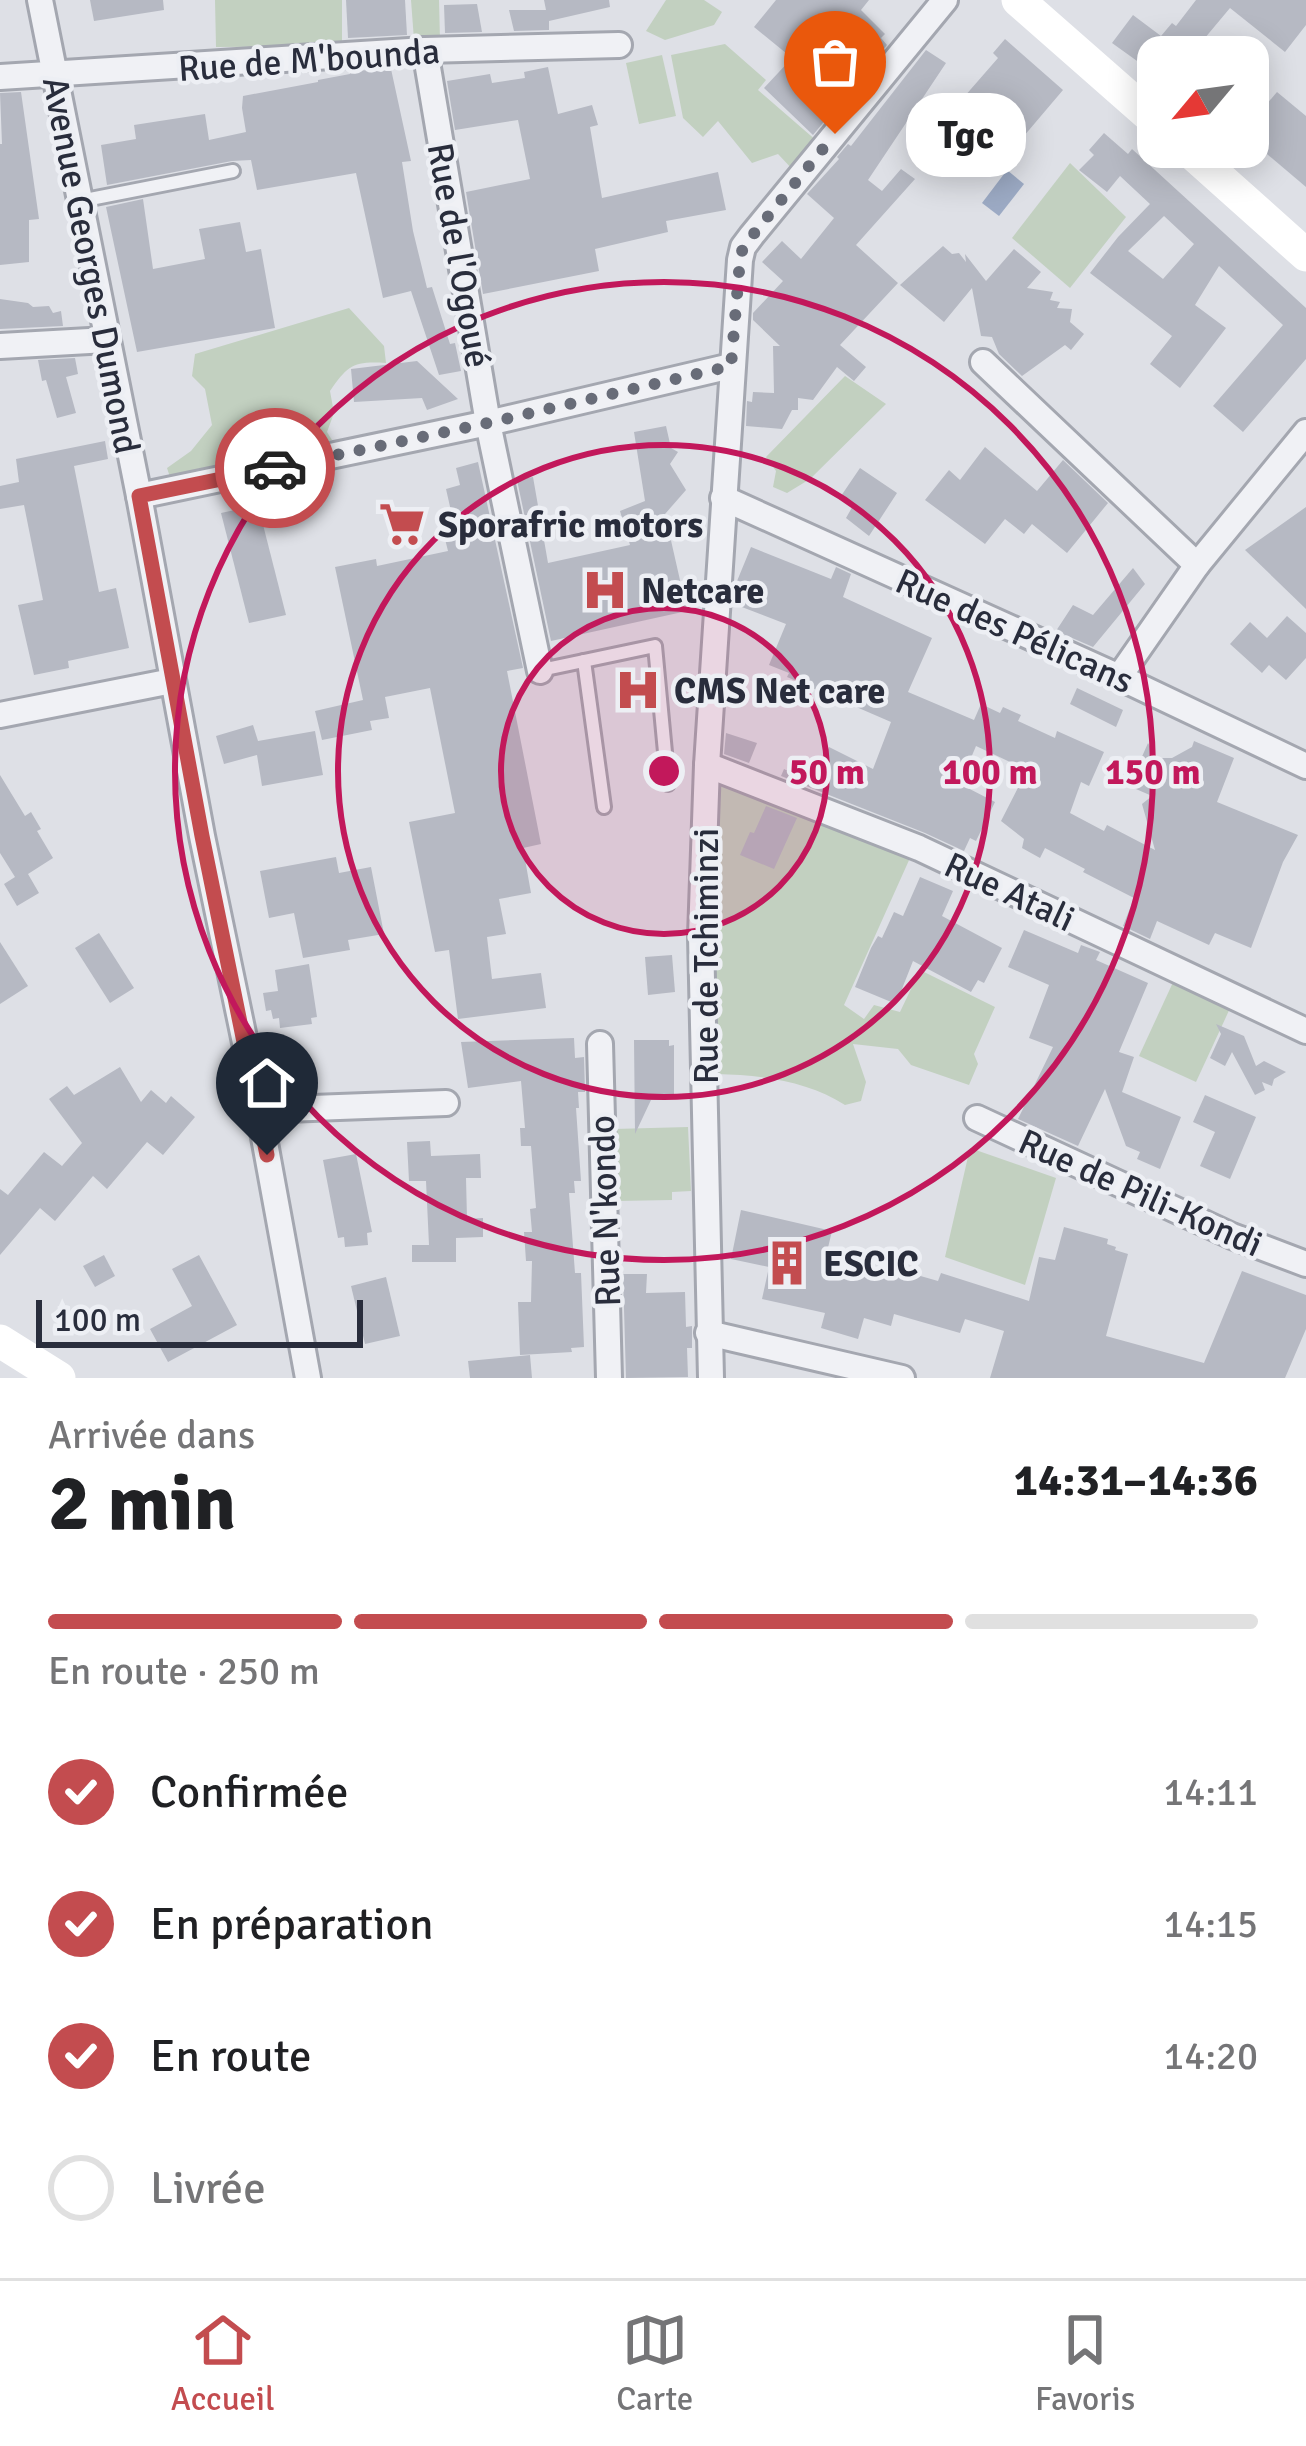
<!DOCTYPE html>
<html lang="fr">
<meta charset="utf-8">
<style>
:root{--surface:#fff;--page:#f6f6f6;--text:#202124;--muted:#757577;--line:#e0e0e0;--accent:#c34c4f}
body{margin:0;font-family:Signika,sans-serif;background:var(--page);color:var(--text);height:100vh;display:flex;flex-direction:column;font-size:45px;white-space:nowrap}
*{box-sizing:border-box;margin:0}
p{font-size:39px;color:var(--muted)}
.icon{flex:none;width:66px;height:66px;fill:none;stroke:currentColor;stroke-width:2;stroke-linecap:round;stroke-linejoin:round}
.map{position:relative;height:1378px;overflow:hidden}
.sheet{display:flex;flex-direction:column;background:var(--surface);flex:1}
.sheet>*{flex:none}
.needle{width:78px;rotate:241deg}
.tools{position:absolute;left:1137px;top:36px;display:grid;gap:24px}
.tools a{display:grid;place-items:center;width:132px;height:132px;border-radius:24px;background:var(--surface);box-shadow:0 6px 30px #0003;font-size:60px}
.scale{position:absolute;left:36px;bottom:30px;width:327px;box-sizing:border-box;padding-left:12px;border:6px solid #292d3c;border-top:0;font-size:33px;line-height:42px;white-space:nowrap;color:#292d3c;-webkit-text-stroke:9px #edeff4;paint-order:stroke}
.pin{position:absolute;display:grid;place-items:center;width:102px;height:102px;color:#fff;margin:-123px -51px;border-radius:50% 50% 50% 0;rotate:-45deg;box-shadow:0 0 12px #0007}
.pin .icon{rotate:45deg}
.courier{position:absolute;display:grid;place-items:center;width:120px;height:120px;margin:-60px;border:9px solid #c34c4f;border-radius:50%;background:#fff;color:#222;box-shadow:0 3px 15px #0007}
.bubble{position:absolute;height:84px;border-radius:36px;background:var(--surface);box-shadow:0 6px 30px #0003;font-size:39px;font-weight:700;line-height:84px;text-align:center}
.head em{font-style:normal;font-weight:700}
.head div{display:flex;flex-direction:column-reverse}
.head{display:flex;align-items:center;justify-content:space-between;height:204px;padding:0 48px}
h1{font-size:78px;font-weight:700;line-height:90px}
.bar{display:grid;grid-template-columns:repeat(4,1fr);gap:18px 12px;align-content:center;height:144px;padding:0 48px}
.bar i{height:15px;border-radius:9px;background:var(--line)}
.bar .current{background:var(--accent)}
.bar p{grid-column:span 4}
ol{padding:0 48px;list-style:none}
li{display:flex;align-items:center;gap:36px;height:132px}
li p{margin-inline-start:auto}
li .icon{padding:12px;border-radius:50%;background:var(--accent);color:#fff;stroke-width:4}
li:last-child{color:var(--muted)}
li i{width:66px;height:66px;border:6px solid var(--line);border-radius:50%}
.dock{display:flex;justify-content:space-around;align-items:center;height:168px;border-top:3px solid var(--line);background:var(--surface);font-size:33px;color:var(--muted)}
.dock a{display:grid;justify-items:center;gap:6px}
.dock .current{color:var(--accent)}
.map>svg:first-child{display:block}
</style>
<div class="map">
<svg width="1306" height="1378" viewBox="0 0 1306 1378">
<rect width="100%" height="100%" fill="#dee0e6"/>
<g fill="#c2d0c0">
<polygon points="215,0 342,0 342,46 216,47"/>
<polygon points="411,0 439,0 440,41 414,40"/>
<polygon points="666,0 704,0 722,12 714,25 665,40 646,31"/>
<polygon points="725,44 766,80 758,90 818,142 794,171 778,154 752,163 718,121 703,137 683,118 671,55"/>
<polygon points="662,55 676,116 639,124 626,63"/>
<polygon points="1070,163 1126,217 1070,288 1012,238"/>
<path d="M349 308 384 346 386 363C354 361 348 365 330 391L334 413 327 432 332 440 170 477 167 468 191 451 212 425 205 389 192 376 195 354Z"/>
<polygon points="845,376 886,404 810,479 787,493 773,487 776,471 766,457"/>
<path d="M718 777 910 858 844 1005 864 1019 874 1005 900 1012 920 970 995 1007 974 1054 978 1064 969 1085 911 1065 898 1049 853 1044 866 1082 861 1101 845 1105C808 1081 760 1075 717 1074L701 999Z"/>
<polygon points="1175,978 1232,1004 1196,1082 1139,1056"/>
<polygon points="688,1127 691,1191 672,1192 672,1200 617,1201 614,1129"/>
<polygon points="970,1148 1056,1178 1025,1285 945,1257"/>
</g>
<polygon fill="#9caac4" points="1007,170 1024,184 999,216 982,203"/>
<g fill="#b6b9c3" fill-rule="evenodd">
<polygon points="90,0 163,0 164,10 94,21"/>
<polygon points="346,0 405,0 407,35 348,38"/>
<polygon points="544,0 609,0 610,7 549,21 549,30 514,31 509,10 546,10"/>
<polygon points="776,0 869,0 861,10 885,34 881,38 887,45 813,135 764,88 792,58 754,27"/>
<polygon points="1196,0 1306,0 1306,25 1285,52 1230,8 1189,57 1158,57 1158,76 1112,43 1133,15 1161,36 1172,23 1176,26"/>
<polygon points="477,4 482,32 445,33 444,5"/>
<polygon points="1005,39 1063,90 1018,143 1005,132 982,161 951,137 975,106 964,97 998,58 993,53"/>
<polygon points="926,50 946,63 868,180 882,191 901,169 915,179 856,245 898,283 840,345 866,367 854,381 837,367 813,400 798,398 798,410 792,410 782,429 746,426 747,401 752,402 753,392 774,393 773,346 780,346 753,320 753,313 783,281 762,262 782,241 801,259 834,218 807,194 839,159 837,157 848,144 851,146"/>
<polygon points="548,67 558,114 592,105 598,125 590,127 602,198 718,172 726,210 666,221 668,232 595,249 599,271 483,294 466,192 530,179 518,120 455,130 447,81 490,74 492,83 525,78 524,72"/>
<polygon points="391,69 411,161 402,162 413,231 427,288 432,287 450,344 455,343 461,371 439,375 411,291 383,298 356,173 257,190 251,160 232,161 107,185 101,145 136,139 134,125 205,114 209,140 246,132 242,108 243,96 318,82 318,80 350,74 350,71"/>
<polygon points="21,92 39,219 29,220 29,262 0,265 0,144 2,144 0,93"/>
<polygon points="1277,92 1306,116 1306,187 1248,138 1248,126"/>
<path d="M1104 133 1128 154 1132 149 1306 308V359L1243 432 1213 406 1283 325 1219 266 1195 305 1226 328 1180 388 1150 364 1172 336 1090 273 1118 237 1150 204 1120 176 1107 192 1079 170 1094 155 1089 150ZM1164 216 1194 244 1163 279 1128 251Z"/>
<polygon points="143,199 153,269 205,259 199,229 240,222 246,252 261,249 275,328 137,352 106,207"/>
<polygon points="943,246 952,254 959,253 966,262 965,254 986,281 1014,249 1041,272 1027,288 1053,292 1050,300 1060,302 1057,308 1072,309 1070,322 1084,334 1071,350 1065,345 1022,376 999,354 992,337 981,336 972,288 944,322 900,285"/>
<polygon points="0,299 28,303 33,307 49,306 53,313 61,311 63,326 0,329"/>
<polygon points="75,358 78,374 66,377 76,413 57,418 46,380 42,381 38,360"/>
<polygon points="417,361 458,399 427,410 422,398 354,402 351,369"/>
<polygon points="666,426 671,448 678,452 670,464 686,490 665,514 687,611 551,641 517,480 533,477 548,563 630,545 620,511 645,501 634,432"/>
<polygon points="105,441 108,459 74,466 99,592 116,588 129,648 68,661 69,668 34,675 18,605 43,600 24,505 0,509 0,486 19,482 16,459"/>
<polygon points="985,447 1037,491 1063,460 1108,503 1067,553 1032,524 1024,534 1005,519 985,544 925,500 949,470 960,480"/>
<polygon points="478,462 523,668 507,671 541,844 523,848 531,893 499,899 506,934 487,937 492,979 541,973 546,1008 458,1019 449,950 435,952 409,822 455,813 430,688 385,697 389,718 370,721 372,730 322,740 315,711 363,700 335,567 376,559 377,566 448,551 444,535 456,533 446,489 460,485 456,468"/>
<polygon points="860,468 897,493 869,536 846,518 854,504 841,496"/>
<polygon points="258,505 286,615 249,623 221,513"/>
<polygon points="1306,507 1306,609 1245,550"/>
<polygon points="751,547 831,579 836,567 851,574 843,597 932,638 908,692 974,720 981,704 1000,713 1003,707 1021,715 1018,721 1055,738 1057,731 1104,752 1089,786 1081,782 1070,813 1104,831 1107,825 1155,850 1142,804 1152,796 1129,786 1148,743 1157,758 1172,758 1192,747 1194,741 1234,758 1217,802 1298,835 1283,862 1251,948 1215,933 1209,945 1157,921 1150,939 1123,926 1134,898 1083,872 1085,869 1045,848 1040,858 1022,848 1024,839 1001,821 1027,770 976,746 960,784 995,802 976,841 970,838 964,851 925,833 781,776 784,769 812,783 829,747 873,769 891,722 787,677 789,673 769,665 786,624 734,604 735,586"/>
<polygon points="1133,568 1145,584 1093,647 1056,631 1073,605 1093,615"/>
<polygon points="1287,616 1306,633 1306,658 1286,680 1269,665 1262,673 1230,644 1250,622 1267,638"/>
<polygon points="1077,688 1123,710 1116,727 1070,704"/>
<polygon points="253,725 258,741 315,731 323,775 262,786 257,755 224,764 216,736"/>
<polygon points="726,733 757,743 749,763 724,754"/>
<polygon points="0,775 25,816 31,812 41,829 37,831 53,858 28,874 39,893 17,906 4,884 15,877 0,853"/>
<polygon points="766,806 797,818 774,869 740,855 750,832 754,833"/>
<polygon points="336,857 339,873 371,867 384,934 348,940 350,950 303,958 294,913 269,918 260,871"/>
<polygon points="920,877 953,891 942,916 1002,948 984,983 978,980 971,992 913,961 896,1004 855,987 871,948 878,936 882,938 894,912 903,916"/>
<polygon points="1024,930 1078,953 1081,945 1100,952 1096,960 1148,983 1119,1052 1134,1057 1122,1092 1181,1117 1160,1169 1137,1159 1140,1152 1126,1146 1105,1089 1078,1146 1018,1119 1053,1047 1029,1038 1049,985 1008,967"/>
<polygon points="99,933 134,988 110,1003 75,948"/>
<polygon points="0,942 28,986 0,1004"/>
<polygon points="672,955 675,992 648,995 645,957"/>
<polygon points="309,964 317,1017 311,1018 312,1024 280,1028 279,1018 273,1019 271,1010 266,1011 263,993 278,991 275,970"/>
<polygon points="1216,1024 1244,1036 1256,1066 1264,1061 1286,1072 1274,1079 1272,1086 1262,1082 1265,1090 1255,1095 1232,1052 1225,1066 1210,1058 1221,1034"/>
<polygon points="574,1038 575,1058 584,1057 585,1092 578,1092 579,1108 576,1108 581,1181 574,1181 575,1193 569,1193 575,1273 581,1273 584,1347 571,1348 572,1352 520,1355 518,1302 531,1302 532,1261 526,1261 524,1232 532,1232 530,1209 536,1208 531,1146 521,1146 520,1128 525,1128 521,1081 468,1088 461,1042"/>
<polygon points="634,1040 669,1040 669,1046 674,1045 674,1095 664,1100 651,1100 635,1134"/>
<polygon points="120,1067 141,1102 151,1090 166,1103 171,1096 195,1117 163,1155 147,1142 107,1189 93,1176 55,1221 40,1208 0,1255 0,1189 8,1195 44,1152 62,1166 82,1143 49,1099 67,1086 74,1095"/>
<polygon points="1205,1095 1256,1117 1230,1179 1200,1166 1215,1132 1193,1122"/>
<polygon points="430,1141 431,1156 480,1154 481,1178 466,1178 467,1219 483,1218 483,1237 456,1238 456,1262 412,1262 412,1245 429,1245 426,1181 409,1181 407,1142"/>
<polygon points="356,1154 372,1232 367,1233 368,1245 345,1247 344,1237 338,1238 323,1160"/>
<polygon points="741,1210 832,1231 826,1256 902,1276 903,1271 938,1281 941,1273 1029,1301 1039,1257 1055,1260 1064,1227 1108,1239 1107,1244 1116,1247 1115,1250 1128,1254 1106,1336 1204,1363 1242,1271 1306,1295 1306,1329 1285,1378 990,1378 1004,1331 965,1319 960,1333 894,1314 891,1326 864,1318 858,1339 821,1328 825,1313 762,1299 769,1267 731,1259"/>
<polygon points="104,1255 115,1276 95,1287 83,1266"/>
<polygon points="199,1255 237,1325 168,1362 150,1329 192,1306 172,1269"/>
<polygon points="623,1274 647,1274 646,1293 685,1292 686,1327 692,1326 692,1348 687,1348 688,1377 626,1378"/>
<polygon points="386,1277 400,1336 365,1344 351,1286"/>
<polygon points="530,1355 532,1378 470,1378 468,1361"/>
</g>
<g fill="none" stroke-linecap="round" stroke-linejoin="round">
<g stroke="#a4a7b0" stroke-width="18">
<g id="lane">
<polyline points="80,201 233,171"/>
<polyline points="584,661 604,807"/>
<polyline points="541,670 655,646 668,784"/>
</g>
</g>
<g stroke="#a4a7b0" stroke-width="30">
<g id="street">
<polyline points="40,0 139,496 202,836 259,1110 308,1378"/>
<polyline points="425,50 488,423 540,671"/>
<polyline points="0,77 425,50 619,45"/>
<polyline points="0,346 107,340"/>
<polyline points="983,362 1197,565"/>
<polyline points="139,496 488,423 731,366"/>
<polyline points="723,498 1119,677 1306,766"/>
<polyline points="1119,677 1197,565 1306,432"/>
<polyline points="0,715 172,681"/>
<polyline points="707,765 919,848 1306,1031"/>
<polyline points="600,1044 609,1378"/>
<polyline points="259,1110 446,1103"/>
<polyline points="977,1118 1232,1236 1306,1264"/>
<polyline points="708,1333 902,1378"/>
<polyline points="711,1378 701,936 707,765 740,260 743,247 752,235 945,0"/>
</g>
</g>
<use href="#lane" stroke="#f0f1f5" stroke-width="12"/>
<use href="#street" stroke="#f0f1f5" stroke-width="24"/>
<g stroke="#fff" stroke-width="33">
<polyline points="1018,0 1158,123"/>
<polyline points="1185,147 1306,255"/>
<polyline points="0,1341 59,1378"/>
</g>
</g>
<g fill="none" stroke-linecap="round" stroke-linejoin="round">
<polyline stroke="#686c78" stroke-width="12" stroke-dasharray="0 21.6" points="275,468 488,423 731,366 740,260 743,247 835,134"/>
<polyline stroke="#c34c4f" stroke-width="15" points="267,1155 202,836 139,496 275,468"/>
</g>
<circle cx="664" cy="771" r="163" fill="#c2185b" fill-opacity=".12"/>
<g fill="none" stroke="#c2185b" stroke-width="6">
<circle cx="664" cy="771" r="163"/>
<circle cx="664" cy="771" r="326"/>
<circle cx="664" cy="771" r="489"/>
</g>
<defs>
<g id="supermarket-bare" transform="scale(3.6)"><path d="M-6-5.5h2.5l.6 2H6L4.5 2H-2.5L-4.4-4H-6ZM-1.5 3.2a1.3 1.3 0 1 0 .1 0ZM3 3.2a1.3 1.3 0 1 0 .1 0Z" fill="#c34c4f" stroke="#edeff4" stroke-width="2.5" paint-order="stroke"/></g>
<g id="hospital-bare" transform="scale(3.6)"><path d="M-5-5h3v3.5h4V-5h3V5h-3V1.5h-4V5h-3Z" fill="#c34c4f" stroke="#edeff4" stroke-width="2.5" paint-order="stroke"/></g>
<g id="building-bare" transform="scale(3.6)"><path d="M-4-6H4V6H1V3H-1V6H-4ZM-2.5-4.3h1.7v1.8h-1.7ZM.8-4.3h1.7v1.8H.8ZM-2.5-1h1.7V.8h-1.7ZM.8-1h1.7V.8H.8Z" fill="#c34c4f" stroke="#edeff4" stroke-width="2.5" paint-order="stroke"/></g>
</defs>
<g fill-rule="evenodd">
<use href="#supermarket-bare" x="402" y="524"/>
<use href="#hospital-bare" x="605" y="590"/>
<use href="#hospital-bare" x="638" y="690"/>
<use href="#building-bare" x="787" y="1263"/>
</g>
<g text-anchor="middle" stroke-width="9" stroke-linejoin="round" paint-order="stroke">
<g font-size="36" fill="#292d3c" stroke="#edeff4">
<text transform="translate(309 59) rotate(-4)" y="13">Rue de M'bounda</text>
<text transform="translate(460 255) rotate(80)" y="13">Rue de l'Ogoué</text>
<text transform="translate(92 265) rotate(79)" y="13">Avenue Georges Dumond</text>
<text transform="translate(1015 630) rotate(24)" y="13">Rue des Pélicans</text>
<text transform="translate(1010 891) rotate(25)" y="13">Rue Atali</text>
<text transform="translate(705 956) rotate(-90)" y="13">Rue de Tchiminzi</text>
<text transform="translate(1141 1192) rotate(24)" y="13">Rue de Pili-Kondi</text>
<text transform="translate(604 1211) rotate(-92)" y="13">Rue N'kondo</text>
</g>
<g font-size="36" font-weight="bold" fill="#292d3c" stroke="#edeff4" text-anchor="start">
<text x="438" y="537">Sporafric motors</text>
<text x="641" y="603">Netcare</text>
<text x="674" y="703">CMS Net care</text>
<text x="823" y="1276">ESCIC</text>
</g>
</g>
<circle cx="664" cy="771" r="18" fill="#c2185b" stroke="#edeff4" stroke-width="6"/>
<g font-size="36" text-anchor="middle" font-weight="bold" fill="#c2185b" stroke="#edeff4" stroke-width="9" stroke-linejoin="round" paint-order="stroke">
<text x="827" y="784">50 m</text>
<text x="990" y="784">100 m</text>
<text x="1153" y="784">150 m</text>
</g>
</svg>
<div class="tools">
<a><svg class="needle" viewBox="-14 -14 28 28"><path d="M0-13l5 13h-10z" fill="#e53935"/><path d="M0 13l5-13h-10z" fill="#757577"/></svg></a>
</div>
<div class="scale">100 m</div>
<div class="pin" style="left:835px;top:134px;background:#ea580c"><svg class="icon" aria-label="bag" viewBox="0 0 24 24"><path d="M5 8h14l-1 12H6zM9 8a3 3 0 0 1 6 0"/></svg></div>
<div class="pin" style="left:267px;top:1155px;background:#1f2937"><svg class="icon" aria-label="home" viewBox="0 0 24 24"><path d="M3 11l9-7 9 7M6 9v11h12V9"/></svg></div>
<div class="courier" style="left:275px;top:468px"><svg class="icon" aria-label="car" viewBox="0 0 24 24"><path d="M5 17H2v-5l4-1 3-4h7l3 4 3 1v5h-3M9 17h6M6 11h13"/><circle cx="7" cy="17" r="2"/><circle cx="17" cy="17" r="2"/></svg></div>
<div class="bubble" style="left:906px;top:93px;width:120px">Tgc</div>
</div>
<section class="sheet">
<div class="head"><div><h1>2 min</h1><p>Arrivée dans</p></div><em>14:31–14:36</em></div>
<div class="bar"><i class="current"></i><i class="current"></i><i class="current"></i><i></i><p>En route · 250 m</p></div>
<ol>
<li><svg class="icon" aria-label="check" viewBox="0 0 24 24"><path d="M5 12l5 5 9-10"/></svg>Confirmée<p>14:11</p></li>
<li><svg class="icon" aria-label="check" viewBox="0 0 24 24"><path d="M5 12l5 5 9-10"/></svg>En préparation<p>14:15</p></li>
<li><svg class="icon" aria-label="check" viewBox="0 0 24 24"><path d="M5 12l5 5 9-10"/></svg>En route<p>14:20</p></li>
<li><i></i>Livrée</li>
</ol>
</section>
<nav class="dock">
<a class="current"><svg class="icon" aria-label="home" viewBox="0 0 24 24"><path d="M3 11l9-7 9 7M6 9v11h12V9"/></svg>Accueil</a>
<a><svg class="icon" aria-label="map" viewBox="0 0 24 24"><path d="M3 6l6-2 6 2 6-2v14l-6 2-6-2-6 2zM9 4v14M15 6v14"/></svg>Carte</a>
<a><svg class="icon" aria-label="saved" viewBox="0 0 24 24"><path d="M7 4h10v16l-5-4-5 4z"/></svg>Favoris</a>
</nav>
